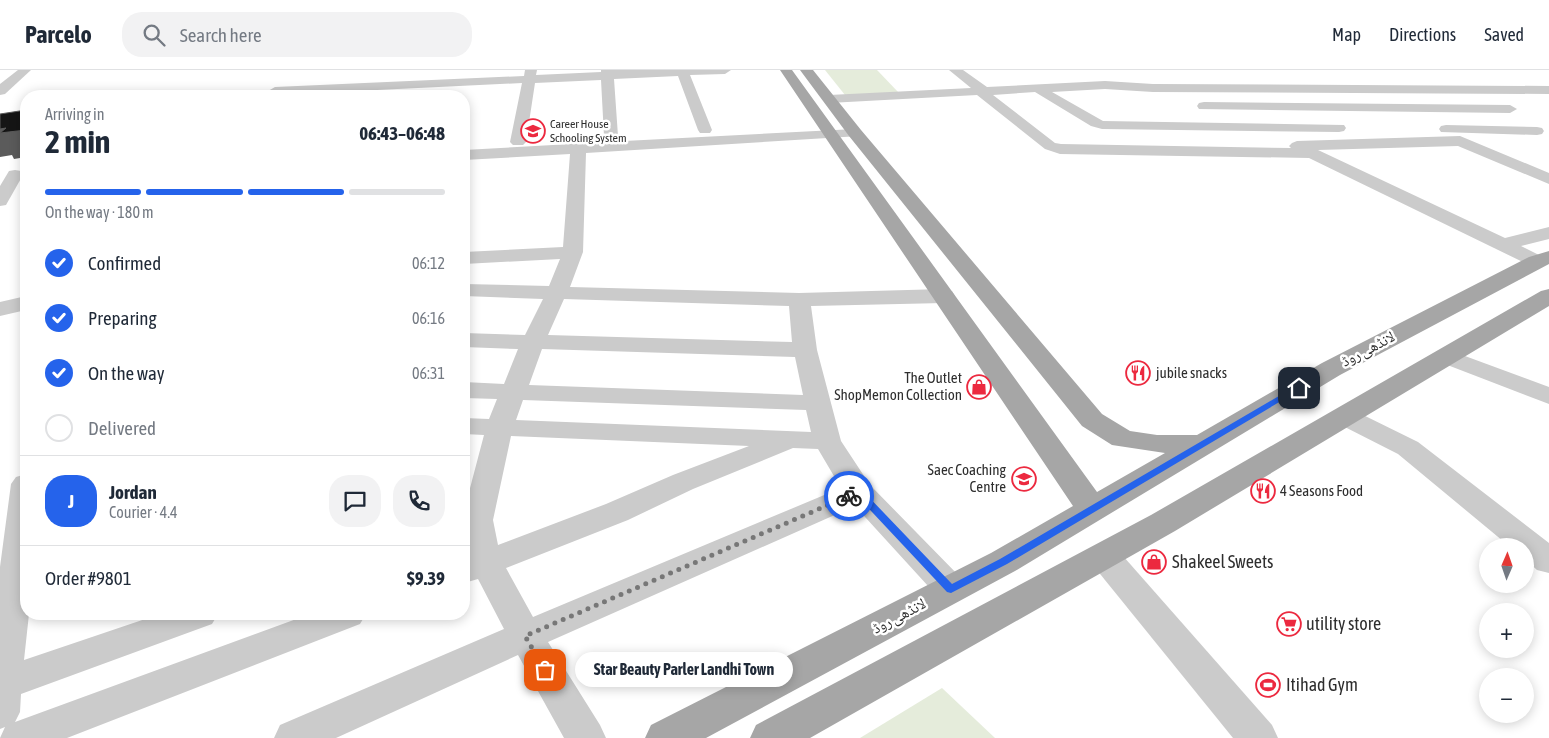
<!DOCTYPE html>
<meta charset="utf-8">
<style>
:root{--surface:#fff;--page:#f2f2f3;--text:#1f2937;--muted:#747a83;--line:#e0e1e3;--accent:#2563eb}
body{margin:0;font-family:"Asap Condensed","Noto Naskh Arabic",sans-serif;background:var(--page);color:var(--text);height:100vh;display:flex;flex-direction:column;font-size:19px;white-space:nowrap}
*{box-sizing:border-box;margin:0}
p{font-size:16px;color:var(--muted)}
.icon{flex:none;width:28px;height:28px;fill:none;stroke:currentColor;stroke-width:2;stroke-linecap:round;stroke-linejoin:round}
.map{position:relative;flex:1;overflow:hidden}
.drawer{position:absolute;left:20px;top:20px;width:450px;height:530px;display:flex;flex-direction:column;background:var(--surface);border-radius:20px;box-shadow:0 2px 12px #0003}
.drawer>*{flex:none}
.needle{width:32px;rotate:2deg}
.controls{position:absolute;left:1479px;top:468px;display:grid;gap:10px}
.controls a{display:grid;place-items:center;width:55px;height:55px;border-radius:50%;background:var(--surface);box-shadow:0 2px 12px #0003;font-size:25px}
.pin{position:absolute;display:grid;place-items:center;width:42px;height:42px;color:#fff;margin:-21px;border-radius:10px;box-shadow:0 2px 8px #0006}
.courier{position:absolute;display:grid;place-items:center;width:50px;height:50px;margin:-25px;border:4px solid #2563eb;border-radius:50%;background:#fff;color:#222;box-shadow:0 1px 6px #0007}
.bubble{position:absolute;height:35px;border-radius:18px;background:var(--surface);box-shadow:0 2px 12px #0003;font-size:16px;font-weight:700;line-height:35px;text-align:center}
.headline em{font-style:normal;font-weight:700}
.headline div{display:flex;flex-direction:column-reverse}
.headline{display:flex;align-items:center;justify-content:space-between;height:85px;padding:0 25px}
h1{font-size:32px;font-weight:700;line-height:38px}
.bar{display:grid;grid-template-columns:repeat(4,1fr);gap:8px 5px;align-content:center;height:60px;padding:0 25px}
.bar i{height:6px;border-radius:4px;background:var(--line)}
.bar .current{background:var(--accent)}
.bar p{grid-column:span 4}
.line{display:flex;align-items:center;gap:12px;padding:0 25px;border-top:1px solid var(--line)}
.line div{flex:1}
.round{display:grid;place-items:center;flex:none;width:52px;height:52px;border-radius:20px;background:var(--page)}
ol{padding:0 25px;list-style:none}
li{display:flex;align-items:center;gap:15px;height:55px}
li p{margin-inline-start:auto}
li .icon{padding:5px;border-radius:50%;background:var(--accent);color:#fff;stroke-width:4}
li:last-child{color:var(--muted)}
li i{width:28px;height:28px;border:2px solid var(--line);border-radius:50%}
header{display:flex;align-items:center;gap:30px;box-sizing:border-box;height:70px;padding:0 25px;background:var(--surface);border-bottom:1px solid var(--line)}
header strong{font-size:24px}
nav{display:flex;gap:28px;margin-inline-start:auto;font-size:18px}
.search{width:350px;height:45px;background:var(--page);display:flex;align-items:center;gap:12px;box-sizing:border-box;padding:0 18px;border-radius:20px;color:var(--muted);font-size:19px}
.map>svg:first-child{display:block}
</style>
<header>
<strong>Parcelo</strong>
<div class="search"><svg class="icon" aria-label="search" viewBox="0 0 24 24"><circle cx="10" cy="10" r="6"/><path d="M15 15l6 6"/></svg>Search here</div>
<nav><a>Map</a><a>Directions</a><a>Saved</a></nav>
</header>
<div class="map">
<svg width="1549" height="668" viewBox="0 0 1549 668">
<rect width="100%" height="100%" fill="#fff"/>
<g fill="#e5ecdb">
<polygon points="825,0 877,0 899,23 845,25"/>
<polygon points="942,618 995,668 860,668"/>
</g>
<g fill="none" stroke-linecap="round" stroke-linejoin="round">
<g fill="#cbcbcb" fill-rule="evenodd">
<polygon points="18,0 31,0 5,24 0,25 0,14"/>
<polygon points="525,0 537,0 536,5 601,2 601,0 731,0 725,4 690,5 712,60 710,63 700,63 698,60 678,6 614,9 618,66 616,69 606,69 604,66 601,10 535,13 526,72 523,75 513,75 510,72 522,13 275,25 268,21 275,17 524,6"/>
<polygon points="949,0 963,0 987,17 1105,11 1153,14 1549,16 1549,24 1153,22 1105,19 1052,22 1103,51 1344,55 1346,58 1344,61 1339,62 1102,59 1091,56 1035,22 993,25 1055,73 1061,74 1291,78 1289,76 1292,73 1297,71 1460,66 1549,103 1549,114 1458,76 1318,80 1505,168 1549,157 1549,169 1521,176 1543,187 1546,191 1543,195 1536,197 1529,195 1309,88 1060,84 1045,79 977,25 829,33 822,29 829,25 971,18"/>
<polygon points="1204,32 1510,35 1517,39 1510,43 1199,39 1197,36 1199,33"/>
<polygon points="1446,55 1537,57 1542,58 1544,61 1542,64 1537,65 1441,62 1439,59 1441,56"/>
<path d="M855 59 860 60 862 63 860 66 586 83 583 182 570 217 799 223 944 219 952 221 955 226 952 231 944 233 811 236 817 280 841 371 870 415 963 510 968 519 963 528 951 532 939 528 855 436 548 572 600 655 606 668H564L518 585 336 668H274L280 655 504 559 478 509 464 513V488L468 486 464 462V441L484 365 464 364V348L489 349 497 329 464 328V312L504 314 518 279 464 277V263L525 265 543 229 464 226V214L549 216 560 189 464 194V182L563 177 570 84 464 90V80L571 74 574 65H584L586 73ZM564 229 789 236 792 272 548 265ZM542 279 795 287 803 325 529 315ZM523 330 806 340 811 362 516 350ZM511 366 749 376 673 405 606 434 498 475 493 450ZM793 378 818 379 841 418 533 547 506 498 628 450 693 419Z"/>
<polygon points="15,100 21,101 23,105 6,135 0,136 0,116 9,101"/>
<polygon points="26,226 26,240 0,246 0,232"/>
<polygon points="1446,279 1549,317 1549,334 1437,291 1434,286 1437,281"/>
<polygon points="1344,338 1353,340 1418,372 1549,473 1549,503 1537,500 1525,489 1525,476 1509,476 1398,384 1335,352 1331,346 1335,340"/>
<polygon points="26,404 26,544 29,544 24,590 160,544 218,544 212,554 21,624 20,642 15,652 310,544 366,544 360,554 67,668 0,668 5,657 0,659 0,497 11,414 16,407"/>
<polygon points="1104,474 1116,478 1272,655 1278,668 1233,668 1092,494 1088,486 1092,478"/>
</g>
<g fill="#a6a6a6" fill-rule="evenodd">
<polygon points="780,0 792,0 1097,422 1165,383 1112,375 1082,356 849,66 800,0 813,0 861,60 1102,344 1130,361 1157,365 1197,365 1322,293 1529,187 1549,181 1549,194 1340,305 1015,501 706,668 645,668 651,655 991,483 1073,436"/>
<polygon points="1549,219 1549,236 1175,461 810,668 750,668 756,655 1151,445 1541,221"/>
</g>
</g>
<polygon fill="#5b5b5b" points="0,49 26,60 26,87 14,89 12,85 0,87"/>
<g fill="#151515" stroke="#5b5b5b">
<polygon points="167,21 165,26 120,26"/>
<polygon points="26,40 26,60 0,63 6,58 0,59 0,44"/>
</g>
<polygon fill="#2563eb" points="1296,316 1303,318 1007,494 951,523 947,522 857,426 849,429 844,426 855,420 862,420 952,514 1000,489"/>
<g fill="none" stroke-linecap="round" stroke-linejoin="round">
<polyline stroke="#777" stroke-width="5" stroke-dasharray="0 9" points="545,600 525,566 849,426"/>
</g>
<defs>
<g id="school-ring" transform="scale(1.25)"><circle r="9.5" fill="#fff" stroke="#ec293f" stroke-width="1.5"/><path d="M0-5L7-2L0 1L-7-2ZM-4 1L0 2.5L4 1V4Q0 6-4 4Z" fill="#ec293f"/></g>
<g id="restaurant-ring" transform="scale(1.25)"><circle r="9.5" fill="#fff" stroke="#ec293f" stroke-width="1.5"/><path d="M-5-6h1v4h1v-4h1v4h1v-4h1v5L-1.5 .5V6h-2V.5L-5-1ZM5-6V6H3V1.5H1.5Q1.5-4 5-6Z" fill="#ec293f"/></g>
<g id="shop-ring" transform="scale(1.25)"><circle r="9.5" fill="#fff" stroke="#ec293f" stroke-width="1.5"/><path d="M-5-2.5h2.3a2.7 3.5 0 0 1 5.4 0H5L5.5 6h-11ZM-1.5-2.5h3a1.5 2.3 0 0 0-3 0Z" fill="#ec293f"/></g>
<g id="supermarket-ring" transform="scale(1.25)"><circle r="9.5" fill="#fff" stroke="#ec293f" stroke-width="1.5"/><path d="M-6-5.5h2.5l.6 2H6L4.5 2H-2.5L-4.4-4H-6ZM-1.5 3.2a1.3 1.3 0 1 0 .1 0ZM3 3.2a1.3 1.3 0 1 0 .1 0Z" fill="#ec293f"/></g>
<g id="stadium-ring" transform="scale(1.25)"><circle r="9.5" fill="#fff" stroke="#ec293f" stroke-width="1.5"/><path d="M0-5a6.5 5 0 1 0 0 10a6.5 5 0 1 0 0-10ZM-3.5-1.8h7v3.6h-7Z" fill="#ec293f"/></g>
</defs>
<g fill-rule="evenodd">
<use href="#school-ring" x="533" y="61"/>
<use href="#restaurant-ring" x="1138" y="303"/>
<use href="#shop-ring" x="979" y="317"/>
<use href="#school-ring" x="1024" y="409"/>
<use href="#restaurant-ring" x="1263" y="421"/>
<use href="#shop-ring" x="1154" y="492"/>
<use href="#supermarket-ring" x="1289" y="554"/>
<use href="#stadium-ring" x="1268" y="615"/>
</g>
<g text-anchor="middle" stroke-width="5" stroke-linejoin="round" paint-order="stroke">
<g font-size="12" fill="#2e2e2e" stroke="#fff" text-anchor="start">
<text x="550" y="58">Career House<tspan x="550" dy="14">Schooling System</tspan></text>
</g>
<g font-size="15" fill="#2e2e2e" stroke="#fff">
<text transform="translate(1368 279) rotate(-28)" y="5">لانڈھی روڈ</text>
<text transform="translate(899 546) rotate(-28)" y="5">لانڈھی روڈ</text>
</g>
<g font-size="15" fill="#2e2e2e" stroke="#fff" text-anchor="start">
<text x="1156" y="308">jubile snacks</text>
<text x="962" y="313" text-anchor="end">The Outlet<tspan x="962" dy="17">ShopMemon Collection</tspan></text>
<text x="1006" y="405" text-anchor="end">Saec Coaching<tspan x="1006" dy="17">Centre</tspan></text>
<text x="1280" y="426">4 Seasons Food</text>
</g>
<g font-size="18" fill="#2e2e2e" stroke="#fff" text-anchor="start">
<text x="1172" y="498">Shakeel Sweets</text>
<text x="1306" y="560">utility store</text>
<text x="1286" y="621">Itihad Gym</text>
</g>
</g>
</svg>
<div class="controls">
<a><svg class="needle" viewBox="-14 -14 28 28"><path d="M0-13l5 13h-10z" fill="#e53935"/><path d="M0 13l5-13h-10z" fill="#747a83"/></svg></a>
<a>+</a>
<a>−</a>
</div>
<div class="pin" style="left:545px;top:600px;background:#ea580c"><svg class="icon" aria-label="bag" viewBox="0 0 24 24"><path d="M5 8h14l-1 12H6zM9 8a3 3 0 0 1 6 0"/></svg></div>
<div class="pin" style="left:1299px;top:318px;background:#1f2937"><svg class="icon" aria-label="home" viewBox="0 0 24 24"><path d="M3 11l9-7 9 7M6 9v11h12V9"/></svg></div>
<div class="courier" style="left:849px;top:426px"><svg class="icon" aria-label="bike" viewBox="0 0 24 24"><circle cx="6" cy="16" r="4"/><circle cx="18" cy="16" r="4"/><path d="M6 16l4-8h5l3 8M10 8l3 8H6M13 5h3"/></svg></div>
<div class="bubble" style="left:575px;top:582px;width:218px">Star Beauty Parler Landhi Town</div>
<section class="drawer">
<div class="headline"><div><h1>2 min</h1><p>Arriving in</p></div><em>06:43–06:48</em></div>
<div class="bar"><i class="current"></i><i class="current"></i><i class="current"></i><i></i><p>On the way · 180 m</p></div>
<ol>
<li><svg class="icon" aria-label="check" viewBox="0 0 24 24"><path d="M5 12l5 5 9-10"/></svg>Confirmed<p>06:12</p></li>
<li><svg class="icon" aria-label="check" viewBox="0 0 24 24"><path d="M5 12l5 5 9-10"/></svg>Preparing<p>06:16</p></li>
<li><svg class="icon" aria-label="check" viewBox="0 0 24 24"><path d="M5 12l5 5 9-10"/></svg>On the way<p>06:31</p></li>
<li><i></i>Delivered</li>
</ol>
<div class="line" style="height:90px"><b class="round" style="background:var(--accent);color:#fff">J</b><div><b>Jordan</b><p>Courier · 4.4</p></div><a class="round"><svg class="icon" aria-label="chat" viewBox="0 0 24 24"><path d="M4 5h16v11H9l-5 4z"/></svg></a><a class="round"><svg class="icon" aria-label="phone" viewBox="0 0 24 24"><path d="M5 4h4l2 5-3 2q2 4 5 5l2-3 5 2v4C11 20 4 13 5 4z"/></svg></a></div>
<div class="line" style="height:65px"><div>Order #9801</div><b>$9.39</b></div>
</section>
</div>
